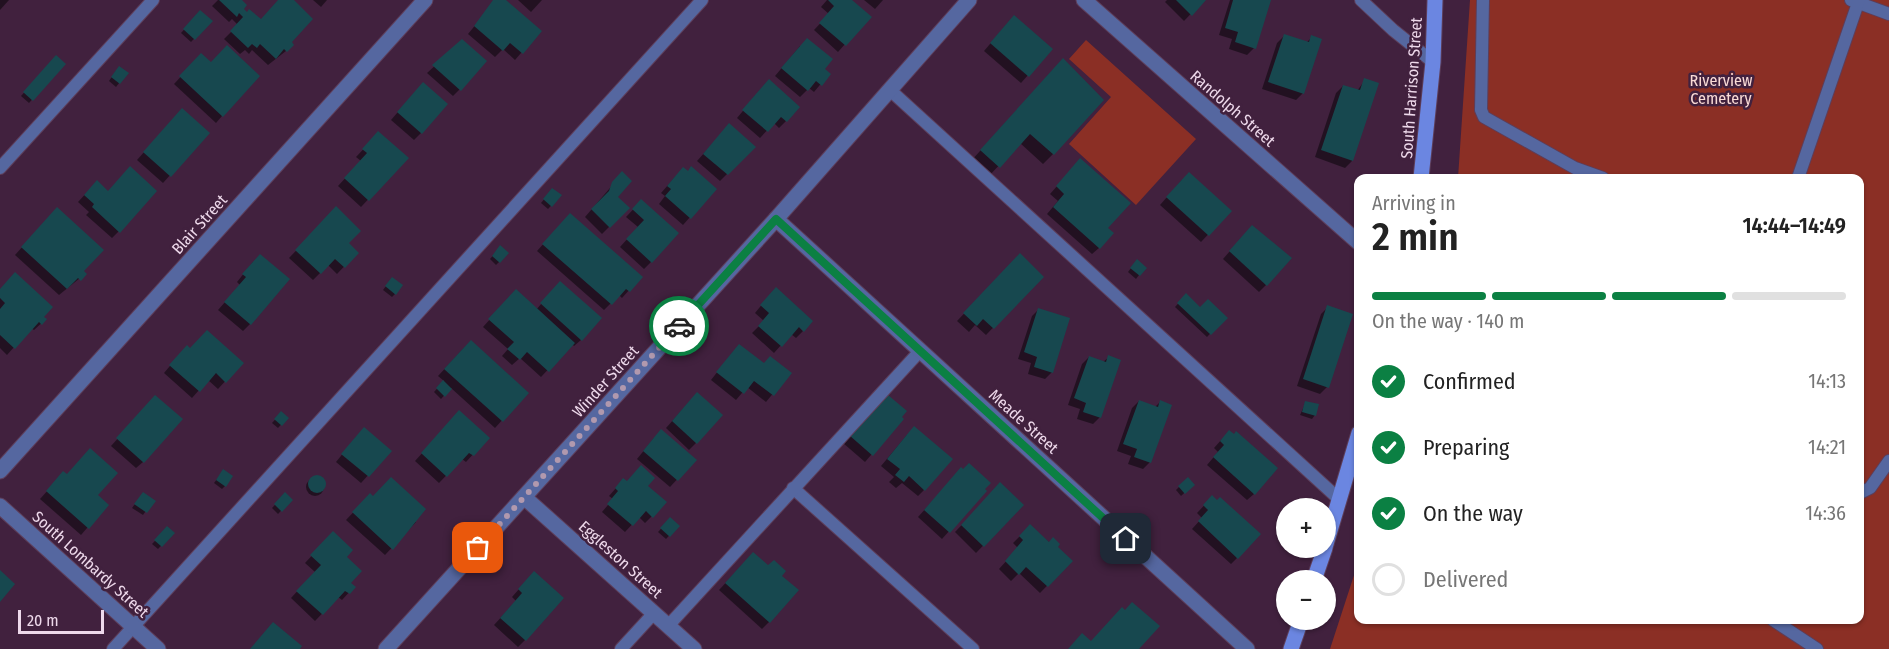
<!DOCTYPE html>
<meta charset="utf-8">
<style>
:root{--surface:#fff;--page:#f6f6f6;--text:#222;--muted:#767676;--line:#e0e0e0;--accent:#0b8043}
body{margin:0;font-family:"Fira Sans Condensed",sans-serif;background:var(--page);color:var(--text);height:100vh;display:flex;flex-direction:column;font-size:22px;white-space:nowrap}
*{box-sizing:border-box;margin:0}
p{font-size:20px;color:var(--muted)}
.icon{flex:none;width:33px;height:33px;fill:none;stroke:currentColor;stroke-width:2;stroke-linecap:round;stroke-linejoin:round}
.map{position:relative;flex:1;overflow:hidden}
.details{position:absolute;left:1354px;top:174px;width:510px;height:450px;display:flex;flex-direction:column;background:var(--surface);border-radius:12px;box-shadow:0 2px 4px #0004}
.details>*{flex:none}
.buttons{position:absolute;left:1276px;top:498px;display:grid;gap:12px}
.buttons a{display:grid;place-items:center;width:60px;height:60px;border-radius:50%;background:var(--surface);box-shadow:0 2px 4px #0004;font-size:30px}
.scale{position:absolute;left:18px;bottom:15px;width:86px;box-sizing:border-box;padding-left:6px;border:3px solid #eed9eb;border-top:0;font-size:16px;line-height:21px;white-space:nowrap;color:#eed9eb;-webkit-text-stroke:4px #41213e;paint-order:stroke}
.pin{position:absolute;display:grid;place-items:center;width:51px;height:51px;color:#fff;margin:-26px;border-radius:12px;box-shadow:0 3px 9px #0006}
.courier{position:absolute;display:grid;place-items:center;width:60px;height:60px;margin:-30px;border:4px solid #0b8043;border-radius:50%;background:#fff;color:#222;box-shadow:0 2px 8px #0007}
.overview em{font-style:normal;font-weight:600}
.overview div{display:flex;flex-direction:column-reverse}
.overview{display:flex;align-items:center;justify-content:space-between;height:102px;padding:0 18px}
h1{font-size:39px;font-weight:600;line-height:45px}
.bar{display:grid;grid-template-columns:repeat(4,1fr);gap:9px 6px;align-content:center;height:72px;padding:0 18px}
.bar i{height:8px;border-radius:4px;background:var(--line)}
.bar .current{background:var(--accent)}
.bar p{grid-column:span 4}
ol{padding:0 18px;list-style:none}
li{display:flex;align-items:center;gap:18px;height:66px}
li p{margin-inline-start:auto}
li .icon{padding:6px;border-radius:50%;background:var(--accent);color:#fff;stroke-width:4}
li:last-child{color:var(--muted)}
li i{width:33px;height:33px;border:3px solid var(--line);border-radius:50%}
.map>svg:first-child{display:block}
</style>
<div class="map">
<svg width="1889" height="649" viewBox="0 0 1889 649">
<rect width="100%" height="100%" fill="#41213e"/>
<g fill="#8b2f25">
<polygon points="1470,0 1889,0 1889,649 1330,649 1359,560 1359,620 1860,620 1860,178 1458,178"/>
<polygon points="1086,40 1196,139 1136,205 1069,144 1111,97 1069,59"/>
</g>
<g fill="#0007">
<polygon points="0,0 9,0 0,10"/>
<polygon points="218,0 239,0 241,9 261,21 280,0 292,0 286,51 268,65 252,50 249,54 245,50 240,54 224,39 238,25 232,19 229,22 212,6"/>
<polygon points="313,0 327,0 321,7"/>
<polygon points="496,0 504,0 540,31 515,60 503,49 495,57 468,34"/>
<polygon points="518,0 542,0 531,12"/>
<polygon points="827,0 850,0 869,17 838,52 814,30 829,14 821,7"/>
<polygon points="864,0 883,0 875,9"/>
<polygon points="1167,0 1204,0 1184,21 1165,2"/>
<polygon points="1230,0 1269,0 1254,48 1247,55 1229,49 1232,39 1219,35"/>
<polygon points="200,12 211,21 191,42 181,33"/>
<polygon points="1007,24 1051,49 1021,83 984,51"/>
<polygon points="1284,36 1306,43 1312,37 1303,93 1296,100 1262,89 1277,43"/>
<polygon points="462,41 460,89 453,96 427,73"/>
<polygon points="800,46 829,74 814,92 809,88 800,97 775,76"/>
<polygon points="201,55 211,64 222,116 216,123 174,84"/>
<polygon points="56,57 64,64 29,103 21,96"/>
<polygon points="1053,70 1053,154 1043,164 1020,143 988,177 971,161"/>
<polygon points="116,71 127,73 116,87 109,81"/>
<polygon points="1365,80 1352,161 1345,168 1315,157 1336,93 1343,86 1357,91"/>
<polygon points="762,88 786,121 779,128 774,123 760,138 737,118"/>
<polygon points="416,91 421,133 414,140 391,120"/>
<polygon points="175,117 208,133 163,183 137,160"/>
<polygon points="723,132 754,147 720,181 697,161"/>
<polygon points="372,140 406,159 361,207 338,186 361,161 356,157"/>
<polygon points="1074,167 1106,228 1099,248 1092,254 1047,214 1058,201 1050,194"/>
<polygon points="622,174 616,197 628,208 602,234 585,217"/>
<polygon points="676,176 715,189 683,225 659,204 665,196 661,193"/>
<polygon points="1182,180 1230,211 1201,242 1160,205"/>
<polygon points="90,189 119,231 112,238 86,215 89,212 78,202"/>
<polygon points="549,193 560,196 548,209 541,203"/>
<polygon points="641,201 651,262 644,269 620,247 638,227 626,217"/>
<polygon points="336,209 347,243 357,253 337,274 328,265 313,280 289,258"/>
<polygon points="50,216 85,274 59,295 15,255"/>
<polygon points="563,222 641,277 622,298 619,295 604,310 537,251"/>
<polygon points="1245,234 1266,285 1259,292 1223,259"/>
<polygon points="497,251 499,262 496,265 490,259"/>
<polygon points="1020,255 1042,277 986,335 975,325 969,332 957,321"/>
<polygon points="253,262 250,324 243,331 218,310 240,285 237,282"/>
<polygon points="1134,264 1139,275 1136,279 1128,272"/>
<polygon points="389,282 395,294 392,297 383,290"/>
<polygon points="0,290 45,320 34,330 31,328 7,355 0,348"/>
<polygon points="553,290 581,340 574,346 572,344 541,377 520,358 512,365 502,356 508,349 483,327 509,298 536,310"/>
<polygon points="1186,295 1200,309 1225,318 1207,337 1175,307"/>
<polygon points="769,296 803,331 796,338 791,334 774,353 752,333 764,321 755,313"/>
<polygon points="1328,307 1327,387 1320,394 1297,386 1321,314"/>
<polygon points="1039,309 1052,372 1045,379 1028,374 1031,363 1018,359 1032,316"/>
<polygon points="464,348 527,393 495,428 451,388 441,399 434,392 444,381 438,376"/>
<polygon points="733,352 789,374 766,402 747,387 736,400 711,380"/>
<polygon points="180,354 242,363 218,389 208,380 192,398 164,373"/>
<polygon points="1089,357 1103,362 1109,357 1100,417 1093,424 1077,419 1080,409 1068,405 1082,364"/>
<polygon points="690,401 696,443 689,450 666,428"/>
<polygon points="1139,401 1155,407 1160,402 1150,462 1143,469 1128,464 1131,456 1117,451 1132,408"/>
<polygon points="1306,402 1315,415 1312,419 1300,415"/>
<polygon points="149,404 143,462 136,468 111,446"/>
<polygon points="874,407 902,419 865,462 843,443"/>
<polygon points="281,413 287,418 278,428 272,423"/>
<polygon points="453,419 488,438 466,462 462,459 439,483 415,461"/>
<polygon points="907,435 924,490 918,496 902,483 896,488 889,482 894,477 881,466"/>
<polygon points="357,436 390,451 361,483 336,462"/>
<polygon points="654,438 695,460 670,487 637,459"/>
<polygon points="1222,439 1254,494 1247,500 1207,465 1218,452 1214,448"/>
<polygon points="223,471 225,486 222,489 214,483"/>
<polygon points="963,471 985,491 942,539 918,517 955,476"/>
<circle cx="315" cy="487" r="9"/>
<polygon points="1187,479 1193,485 1181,496 1176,490"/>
<polygon points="57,480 107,505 81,535 40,499"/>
<polygon points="623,480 646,486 652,516 645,523 639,517 625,532 602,512 613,499 609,496"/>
<polygon points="1000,485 1022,505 976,553 955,532"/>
<polygon points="285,494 291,500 278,514 272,508"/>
<polygon points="140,497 153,501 143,515 132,508"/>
<polygon points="1212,497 1237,558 1231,564 1192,529 1202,518 1197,513"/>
<polygon points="363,502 416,522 385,555 346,520"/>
<polygon points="670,519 678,526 666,539 658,532"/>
<polygon points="1030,526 1071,561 1040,593 1019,573 1011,581 999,569 1018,548 1013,543"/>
<polygon points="167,528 173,533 158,549 152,544"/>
<polygon points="333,533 345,557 349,583 354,587 342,600 338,597 315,621 291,598 315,572 305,563"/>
<polygon points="746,561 780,576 769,622 762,629 719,590"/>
<polygon points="527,580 525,640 518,647 494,625 516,601 512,597"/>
</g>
<g fill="#17484f">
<polygon points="219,0 242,0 247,5 244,9 247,12 249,9 261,19 278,0 294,0 313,19 292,42 294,45 287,52 284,49 276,59 260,44 257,48 252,44 248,48 230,31 243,17 239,13 237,17"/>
<polygon points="493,0 506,0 542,31 523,54 510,43 503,51 474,26"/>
<polygon points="828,0 852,0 872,17 846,46 819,23 834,6"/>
<polygon points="1176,0 1206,0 1192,16"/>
<polygon points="1233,0 1271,0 1256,49 1235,42 1238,32 1225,28"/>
<polygon points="200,10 213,21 195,40 183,29"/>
<polygon points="1014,15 1053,49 1029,77 990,43"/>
<polygon points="1284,34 1309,42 1311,35 1322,39 1304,94 1268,82"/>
<polygon points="807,38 833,59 825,69 831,74 822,86 816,81 808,91 781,68"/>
<polygon points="462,39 487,61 461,91 432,65"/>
<polygon points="227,45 260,76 223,117 179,76 201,53 211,62"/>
<polygon points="56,55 66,64 33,101 23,92"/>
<polygon points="1063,58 1104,100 1054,155 1030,134 1000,168 980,150"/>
<polygon points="119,66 129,73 120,84 111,77"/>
<polygon points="1364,78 1379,83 1353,161 1321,150 1343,85 1360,90"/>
<polygon points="769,79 800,107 787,122 781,117 768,132 742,110"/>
<polygon points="423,82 448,104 422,134 397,112"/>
<polygon points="182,108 210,133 171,177 143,152"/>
<polygon points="729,123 756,147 728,175 703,154"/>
<polygon points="378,131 409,158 369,201 344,178 367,153 362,149"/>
<polygon points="1080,158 1131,203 1108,228 1114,233 1100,249 1053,207 1064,194 1056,186"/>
<polygon points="130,166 157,191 120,233 92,207 94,204 84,195 97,180 108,191"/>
<polygon points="691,166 717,189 691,219 665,196 671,189 667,186 683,167 688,171"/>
<polygon points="622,171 632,181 618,197 630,208 610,228 591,209 609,191 612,182"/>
<polygon points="1189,172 1232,211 1209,236 1166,197"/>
<polygon points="552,188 562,195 552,207 543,199"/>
<polygon points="641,199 679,233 652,263 626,239 644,220 632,209"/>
<polygon points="336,206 361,231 349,243 359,253 345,268 335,259 321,274 295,250"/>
<polygon points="57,207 104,250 84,271 87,274 81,281 78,278 67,289 21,247"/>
<polygon points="570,213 643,277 630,292 626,289 612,305 542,244"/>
<polygon points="1252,225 1292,258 1267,286 1229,251"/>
<polygon points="500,245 509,253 500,263 492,256"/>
<polygon points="1020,253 1044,277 994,329 983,319 977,326 963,313"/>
<polygon points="260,254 290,279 251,325 224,302 246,277 242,274"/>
<polygon points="1137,259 1147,268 1140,276 1130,268"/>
<polygon points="15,272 53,307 44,317 47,319 42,325 39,322 15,349 0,335 0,309 5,303 0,298 0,289"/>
<polygon points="392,277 403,285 396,295 385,286"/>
<polygon points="560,281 602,318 582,341 540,303"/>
<polygon points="776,287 813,321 804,332 799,327 782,347 758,326 769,313 760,305"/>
<polygon points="516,289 575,343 549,372 527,352 520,360 507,349 514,342 488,319"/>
<polygon points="1186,293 1200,307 1208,299 1228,318 1211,335 1177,303"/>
<polygon points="1327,305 1353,314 1329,388 1303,379"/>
<polygon points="1038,308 1070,318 1053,373 1034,367 1037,357 1024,352"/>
<polygon points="207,330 244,363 226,383 216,373 200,392 169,365 187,345 190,348"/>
<polygon points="471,340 529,393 503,422 444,369"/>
<polygon points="739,344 764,363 770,356 792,373 774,396 754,381 744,394 716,372"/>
<polygon points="1108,355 1121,360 1101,418 1083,412 1086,403 1074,398 1089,356 1106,362"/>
<polygon points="443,380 452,389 445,397 436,388"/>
<polygon points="697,392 723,415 697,444 672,421"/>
<polygon points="155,395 183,419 144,463 116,438"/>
<polygon points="888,395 907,411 902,417 904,419 873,456 849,435"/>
<polygon points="1139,400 1158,407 1160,400 1172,405 1151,463 1134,457 1137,449 1123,444"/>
<polygon points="1305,401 1319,404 1316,416 1302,412"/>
<polygon points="459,410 490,438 474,456 469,453 447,477 421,453"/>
<polygon points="281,411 289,418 282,426 274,419"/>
<polygon points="914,426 953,459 925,491 909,476 904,482 895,475 900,469 887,459"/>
<polygon points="364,427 392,451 369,477 341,454"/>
<polygon points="661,429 697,460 678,481 643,451"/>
<polygon points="1229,430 1234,434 1236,431 1278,468 1255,495 1213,457 1224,445 1220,441"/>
<polygon points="90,448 118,473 98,495 109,505 89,529 46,491 63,471 67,474"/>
<polygon points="969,463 991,483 985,489 987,491 950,533 924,510 961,467 963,469"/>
<polygon points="641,465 655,478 648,486 667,502 653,518 646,511 633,526 607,504 618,491 615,488 623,478 627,481"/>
<polygon points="223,469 233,476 226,487 216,480"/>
<circle cx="317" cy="484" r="9"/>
<polygon points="391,477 426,509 393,550 352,512 370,493 373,496"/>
<polygon points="1188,477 1195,485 1185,494 1178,486"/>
<polygon points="1000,482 1024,505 984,547 961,525"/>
<polygon points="143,492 156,501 147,513 134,504"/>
<polygon points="285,492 293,500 282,512 274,504"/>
<polygon points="1212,495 1217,500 1220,497 1261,534 1238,559 1198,521 1208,510 1203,505"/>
<polygon points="670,517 680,526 670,537 660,528"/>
<polygon points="1030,524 1049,542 1053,537 1060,544 1058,547 1073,561 1048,587 1026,567 1019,575 1005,561 1023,540 1019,536"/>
<polygon points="167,526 175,533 162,547 154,540"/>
<polygon points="333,531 353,550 347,557 362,571 351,583 356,587 350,594 345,591 323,615 296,591 321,565 310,555"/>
<polygon points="753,552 768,565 774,560 786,571 782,576 799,590 770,623 725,583"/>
<polygon points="0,570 15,584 0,602"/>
<polygon points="534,571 564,598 526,641 500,618 522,593 518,589"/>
<polygon points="1132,602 1160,626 1139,649 1068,649 1082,633 1091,641 1122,607 1125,610"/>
<polygon points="273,622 302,646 300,649 250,649"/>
</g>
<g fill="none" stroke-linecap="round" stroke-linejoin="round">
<g stroke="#5d3e5a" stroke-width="14">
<g id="lane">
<polyline points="1361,0 1393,30 1433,62"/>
<polyline points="1483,0 1481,110 1484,117 1575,168 1603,178"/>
<polyline points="1851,0 1889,14"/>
<polyline points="890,90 1340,500"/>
<polyline points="0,168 153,0"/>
<polyline points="1798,178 1859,0"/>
<polyline points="793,488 973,649"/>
<polyline points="1860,493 1870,488 1889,461"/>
<polyline points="1773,620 1817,649"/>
<polyline points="668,626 920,351"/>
<polyline points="113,649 702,0"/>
<polyline points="621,649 654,613"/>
</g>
</g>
<g stroke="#5d3e5a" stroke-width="17">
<g id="street">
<polyline points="1084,0 1359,243"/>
<polyline points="776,219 1247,649"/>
<polyline points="0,471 425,0"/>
<polyline points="524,497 694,649"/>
<polyline points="0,506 158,649"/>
<polyline points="386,649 776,219 969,0"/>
</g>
</g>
<g stroke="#5d3e5a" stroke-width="17">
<g id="secondary">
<polyline points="1421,178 1433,62 1435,0"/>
<polyline points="1326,544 1359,433"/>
<polyline points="1314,580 1325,548"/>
<polyline points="1291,649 1301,620"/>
</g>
</g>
<use href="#lane" stroke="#5567a0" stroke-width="12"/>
<use href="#street" stroke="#5567a0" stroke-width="15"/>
<use href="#secondary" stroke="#6b86e1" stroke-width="15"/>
</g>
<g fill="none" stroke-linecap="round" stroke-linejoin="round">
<polyline stroke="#b199ae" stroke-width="6" stroke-dasharray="0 10.8" points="478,548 679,326"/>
<polyline stroke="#0b8043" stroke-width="8" points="679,326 776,219 1126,539"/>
</g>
<g text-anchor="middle" stroke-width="5" stroke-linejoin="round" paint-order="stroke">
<g font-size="16" fill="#fadbd6" stroke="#41213e">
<text x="1721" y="86">Riverview<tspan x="1721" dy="18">Cemetery</tspan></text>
</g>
<g font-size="16" fill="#eed9eb" stroke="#41213e">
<text transform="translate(1411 88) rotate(-86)" y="6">South Harrison Street</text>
<text transform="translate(1233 108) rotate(41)" y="6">Randolph Street</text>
<text transform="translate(199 224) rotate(-48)" y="6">Blair Street</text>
<text transform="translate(605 381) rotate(-48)" y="6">Winder Street</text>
<text transform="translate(1024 421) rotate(42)" y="6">Meade Street</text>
<text transform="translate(621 559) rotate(42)" y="6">Eggleston Street</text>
<text transform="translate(91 564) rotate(42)" y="6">South Lombardy Street</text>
</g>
</g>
</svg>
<div class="buttons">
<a>+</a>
<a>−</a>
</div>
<div class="scale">20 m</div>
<div class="pin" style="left:478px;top:548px;background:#ea580c"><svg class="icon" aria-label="bag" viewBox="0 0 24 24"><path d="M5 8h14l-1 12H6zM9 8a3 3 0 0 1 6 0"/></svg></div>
<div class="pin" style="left:1126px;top:539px;background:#1f2937"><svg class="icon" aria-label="home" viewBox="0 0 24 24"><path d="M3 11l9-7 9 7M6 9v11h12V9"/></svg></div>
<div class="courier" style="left:679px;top:326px"><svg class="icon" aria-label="car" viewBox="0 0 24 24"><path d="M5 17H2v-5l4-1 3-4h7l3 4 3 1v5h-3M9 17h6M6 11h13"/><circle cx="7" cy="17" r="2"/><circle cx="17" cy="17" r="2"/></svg></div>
<section class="details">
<div class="overview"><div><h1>2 min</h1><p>Arriving in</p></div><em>14:44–14:49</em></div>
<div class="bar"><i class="current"></i><i class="current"></i><i class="current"></i><i></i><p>On the way · 140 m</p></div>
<ol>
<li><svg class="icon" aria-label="check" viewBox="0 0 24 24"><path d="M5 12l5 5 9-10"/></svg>Confirmed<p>14:13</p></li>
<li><svg class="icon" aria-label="check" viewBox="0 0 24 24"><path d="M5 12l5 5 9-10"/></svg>Preparing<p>14:21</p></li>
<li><svg class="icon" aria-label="check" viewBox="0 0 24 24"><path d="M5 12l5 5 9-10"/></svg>On the way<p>14:36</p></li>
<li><i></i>Delivered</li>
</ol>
</section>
</div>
